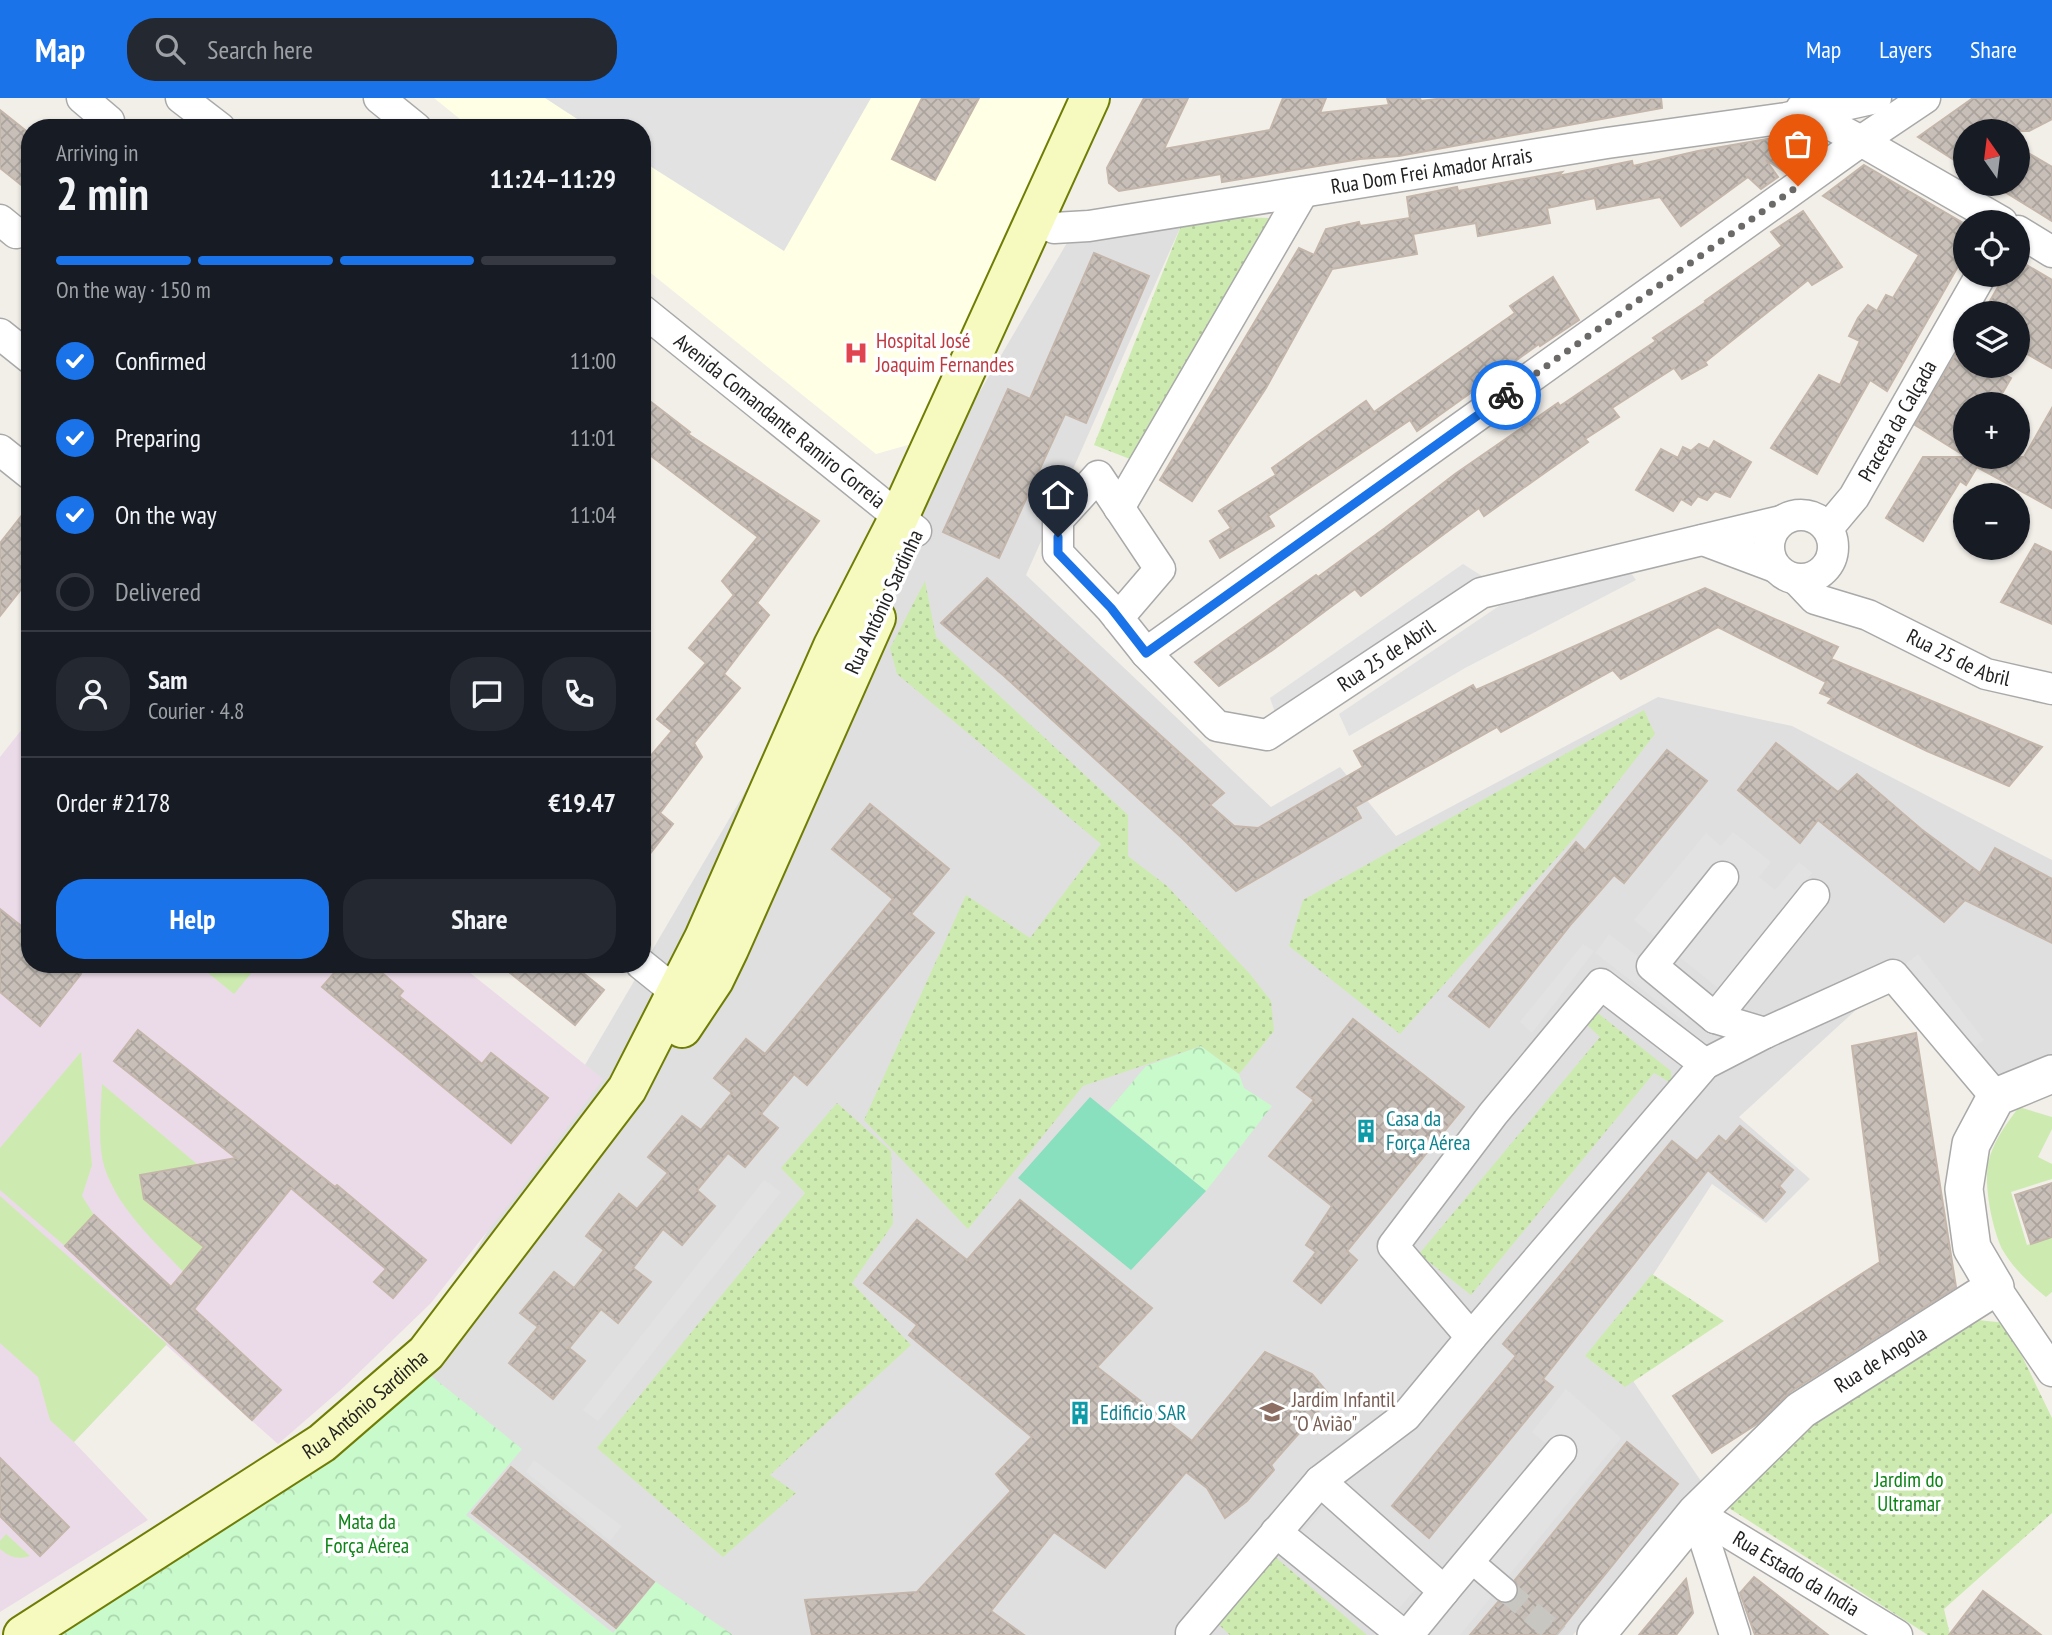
<!DOCTYPE html>
<meta charset="utf-8">
<style>
:root{--surface:#171b24;--page:#242831;--text:#f1f3f6;--muted:#9ea1a6;--line:#363941;--accent:#1a73e8}
body{margin:0;font-family:"PT Sans Narrow",sans-serif;background:var(--page);color:var(--text);height:100vh;display:flex;flex-direction:column;font-size:26px;white-space:nowrap}
*{box-sizing:border-box;margin:0}
p{font-size:23px;color:var(--muted)}
.icon{flex:none;width:38px;height:38px;fill:none;stroke:currentColor;stroke-width:2;stroke-linecap:round;stroke-linejoin:round}
.map{position:relative;flex:1;overflow:hidden}
.details{position:absolute;left:21px;top:21px;width:630px;height:854px;display:flex;flex-direction:column;background:var(--surface);border-radius:28px;box-shadow:0 2px 5px #0004}
.details>*{flex:none}
.needle{width:46px;rotate:346deg}
.controls{position:absolute;left:1953px;top:21px;display:grid;gap:14px}
.controls a{display:grid;place-items:center;width:77px;height:77px;border-radius:50%;background:var(--surface);box-shadow:0 2px 5px #0004;font-size:35px}
.pin{position:absolute;display:grid;place-items:center;width:60px;height:60px;color:#fff;margin:-72px -30px;border-radius:50% 50% 50% 0;rotate:-45deg;box-shadow:0 0 7px #0007}
.pin .icon{rotate:45deg}
.courier{position:absolute;display:grid;place-items:center;width:70px;height:70px;margin:-35px;border:5px solid #1a73e8;border-radius:50%;background:#fff;color:#222;box-shadow:0 2px 9px #0007}
.summary em{font-style:normal;font-weight:600}
.summary div{display:flex;flex-direction:column-reverse}
.summary{display:flex;align-items:center;justify-content:space-between;height:119px;padding:0 35px}
h1{font-size:46px;font-weight:600;line-height:52px}
.bar{display:grid;grid-template-columns:repeat(4,1fr);gap:10px 7px;align-content:center;height:84px;padding:0 35px}
.bar i{height:9px;border-radius:5px;background:var(--line)}
.bar .active{background:var(--accent)}
.bar p{grid-column:span 4}
.line{display:flex;align-items:center;gap:18px;padding:0 35px;border-top:2px solid var(--line)}
.line div{flex:1}
.round{display:grid;place-items:center;flex:none;width:74px;height:74px;border-radius:28px;background:var(--page)}
ol{padding:0 35px;list-style:none}
li{display:flex;align-items:center;gap:21px;height:77px}
li p{margin-inline-start:auto}
li .icon{padding:7px;border-radius:50%;background:var(--accent);color:#fff;stroke-width:4}
li:last-child{color:var(--muted)}
li i{width:38px;height:38px;border:4px solid var(--line);border-radius:50%}
.cta{display:flex;gap:14px;margin-top:auto;padding:14px 35px}
.cta a{flex:1;height:80px;border-radius:28px;background:var(--accent);color:#fff;font-size:28px;font-weight:600;line-height:80px;text-align:center}
.cta a+a{background:var(--page);color:var(--text)}
header{display:flex;align-items:center;gap:42px;box-sizing:border-box;height:98px;padding:0 35px;background:var(--accent);color:#fff}
header strong{font-size:33px}
nav{display:flex;gap:38px;margin-inline-start:auto;font-size:24px}
.search{width:490px;height:63px;background:var(--page);display:flex;align-items:center;gap:18px;box-sizing:border-box;padding:0 24px;border-radius:28px;color:var(--muted);font-size:26px}
.map>svg:first-child{display:block}
</style>
<header>
<strong>Map</strong>
<div class="search"><svg class="icon" aria-label="search" viewBox="0 0 24 24"><circle cx="10" cy="10" r="6"/><path d="M15 15l6 6"/></svg>Search here</div>
<nav><a>Map</a><a>Layers</a><a>Share</a></nav>
</header>
<div class="map">
<svg width="2052" height="1537" viewBox="0 0 2052 1537">
<defs>
<pattern id="park-crowns" width="20" height="18" patternUnits="userSpaceOnUse" patternTransform="scale(1.75)"><rect width="20" height="18" fill="#c8facc"/><path d="M2 6a3 3 0 1 1 6 0M12 15a3 3 0 1 1 6 0" fill="none" stroke="#acd6af"/></pattern>
<pattern id="garden-dots" width="8" height="8" patternUnits="userSpaceOnUse" patternTransform="scale(1.75)"><rect width="8" height="8" fill="#cdebb0"/><path d="M2 2h.1M6 6h.1" fill="none" stroke="#b0c997" stroke-width="1.8" stroke-linecap="round"/></pattern>
<pattern id="building-cross-hatch" width="8" height="8" patternUnits="userSpaceOnUse" patternTransform="scale(1.75)"><rect width="8" height="8" fill="#c7bfb8"/><path d="M0 0l8 8M0 8l8-8" fill="none" stroke="#aba49e"/></pattern>
</defs>
<rect width="100%" height="100%" fill="#f2efe9"/>
<polygon fill="#e0dfdf" points="1180,130 1026,477 1271,709 1340,669 1396,738 1658,599 1792,628 2052,762 2052,969 1996,999 1893,878 1739,1019 1810,1081 1766,1125 1712,1086 1608,1246 1705,1389 1573,1537 537,1537 365,1342 1071,138"/>
<polygon fill="#ebdbe8" points="30,621 30,866 459,866 603,981 520,1092 431,1205 344,1289 278,1346 166,1247 74,1344 148,1422 0,1514 0,659"/>
<polygon fill="#ffffe5" points="434,0 1075,0 922,343 876,356 642,168 642,30 471,30"/>
<g fill="#cdebb0">
<polygon points="197,866 245,866 253,873 234,896"/>
<polygon points="81,954 92,1067 82,1098 94,1117 65,1148 0,1092 0,1050"/>
<path d="M102 986 198 1067 140 1077 204 1149 193 1163V1184C160 1148 106 1103 101 1052 99 1030 101 1008 102 986Z"/>
<path d="M2019 1009 2052 1019V1031L2038 1059 2052 1066V1081L2011 1094 2027 1147 2052 1139V1194L2046 1199C2031 1187 2012 1169 2002 1151 1992 1129 1984 1089 1988 1066 1992 1045 2006 1026 2019 1009Z"/>
<polygon points="0,1098 167,1246 74,1344 50,1322 38,1279 0,1245"/>
<path d="M6 1436 30 1458C17 1462 10 1459 0 1451V1443Z"/>
</g>
<g fill="url(#park-crowns)">
<polygon points="1201,948 1239,976 1244,990 1272,1008 1206,1093 1108,1013 1146,968"/>
<polygon points="425,1273 522,1351 466,1417 613,1535 656,1484 733,1537 51,1537"/>
</g>
<g fill="url(#garden-dots)">
<polygon points="1185,118 1276,120 1135,363 1094,347"/>
<polygon points="925,483 936,539 1128,717 1128,758 1167,788 1250,876 1271,903 1274,933 1239,976 1201,948 1083,988 968,1131 864,1022 966,797 1030,840 1101,746 897,576 890,550"/>
<polygon points="1644,612 1655,636 1576,738 1400,936 1289,848 1303,802"/>
<polygon points="1594,912 1671,973 1671,985 1654,975 1471,1197 1419,1156 1600,939 1582,922"/>
<polygon points="837,1005 891,1053 893,1126 852,1185 911,1247 770,1377 796,1395 723,1459 597,1350 805,1095 781,1070"/>
<polygon points="1652,1176 1724,1223 1625,1289 1585,1258"/>
<polygon points="1978,1222 2006,1225 2052,1320 2052,1415 1944,1511 1950,1537 1928,1537 1721,1405 1815,1321"/>
<polygon points="1274,1458 1367,1537 1230,1537 1217,1525"/>
</g>
<polygon fill="#88e0be" points="1090,999 1206,1093 1131,1172 1018,1080"/>
<g fill="#e2e2e2">
<polygon points="545,0 871,0 784,153 642,63 642,30 591,30"/>
<polygon points="1463,466 1482,478 1276,617 1270,600"/>
<polygon points="1631,475 1636,482 1465,570 1349,638 1339,616 1499,508"/>
<polygon points="1733,734 1771,764 1759,779 1775,792 1799,764 1812,775 1718,890 1634,822 1706,735 1721,748"/>
<polygon points="1609,836 1697,904 1686,925 1595,855"/>
<polygon points="1583,846 1594,853 1532,935 1520,924"/>
<polygon points="1918,856 1984,942 1969,953 1904,867"/>
<polygon points="764,1082 781,1094 598,1323 583,1312"/>
<polygon points="1566,1291 1621,1340 1460,1537 1417,1537 1561,1358 1532,1334"/>
<polygon points="534,1362 622,1428 610,1443 526,1374"/>
<polygon points="1327,1405 1421,1485 1390,1521 1296,1441"/>
</g>
<g fill="url(#building-cross-hatch)" stroke="#c4b6ab" stroke-width="2">
<polygon points="922,0 979,0 935,82 892,61"/>
<polygon points="1144,0 1188,0 1164,51 1270,32 1283,0 1326,0 1320,15 1389,7 1387,0 1420,0 1421,3 1444,0 1661,0 1662,10 1399,58 1360,61 1222,84 1221,76 1119,93 1109,85 1107,70"/>
<polygon points="1973,0 2052,0 2052,21 2029,33 1965,33 1965,69 1918,39"/>
<polygon points="0,12 30,36 30,94 0,70"/>
<polygon points="1801,35 1824,46 1785,74 1766,62 1778,79 1761,91 1748,79 1681,128 1660,99 1597,111 1595,100 1547,110 1550,125 1478,138 1476,125 1413,136 1417,156 1332,171 1266,290 1192,403 1160,382 1299,150 1314,157 1326,131 1359,124 1360,128 1410,120 1407,99 1457,89 1458,93 1562,74 1558,78 1632,63 1633,68 1698,53"/>
<polygon points="2018,49 2052,69 2052,123 1992,86 2018,86"/>
<polygon points="1864,67 1965,126 1965,156 1887,293 1870,282 1817,376 1771,350 1819,277 1840,287 1860,243 1849,238 1858,220 1868,207 1877,213 1886,197 1893,200 1919,157 1823,98"/>
<polygon points="1803,113 1842,169 1812,187 1808,182 1705,264 1707,267 1682,281 1674,270 1612,310 1619,319 1585,341 1588,344 1484,418 1479,410 1361,498 1355,491 1274,551 1219,588 1195,564 1316,477 1318,479 1385,430 1455,376 1558,305 1560,308 1656,243 1653,240 1706,204 1705,203 1782,148 1771,134"/>
<polygon points="1094,155 1149,178 1086,325 1065,316 999,460 943,434 1008,291 1030,301"/>
<polygon points="2018,162 2052,182 2052,270 2018,251 2018,215 1983,215 2005,177 2018,177"/>
<polygon points="1553,179 1579,222 1540,248 1539,246 1417,333 1410,322 1268,418 1274,428 1220,460 1210,443 1231,430 1219,413 1276,377 1272,370 1366,303 1374,314 1515,215 1510,208"/>
<polygon points="1965,240 1965,268 1990,268 2011,280 1996,306 1965,306 1965,358 1915,327"/>
<polygon points="642,297 690,334 688,336 819,423 757,505 769,517 724,576 740,590 694,645 702,659 660,715 673,726 642,766 642,668 672,633 657,621 706,565 689,550 734,497 722,483 758,439 642,351"/>
<polygon points="2052,310 2052,410 1977,369 1966,387 1960,383 1923,443 1886,420 1923,359 2024,359"/>
<polygon points="1714,343 1751,364 1730,399 1715,393 1707,402 1698,398 1691,407 1681,401 1673,413 1636,392 1661,351 1678,360 1683,349 1691,353 1699,346 1709,351"/>
<polygon points="30,407 30,480 0,518 0,445"/>
<polygon points="2035,446 2052,454 2052,526 2001,504"/>
<polygon points="987,480 1224,695 1210,707 1234,728 1258,730 1363,669 1354,653 1473,587 1476,592 1705,490 1838,549 1831,561 2042,649 2009,688 1927,653 1828,605 1832,600 1820,595 1826,584 1718,529 1621,581 1613,572 1501,634 1497,629 1355,709 1361,720 1236,793 1182,740 1003,577 941,525"/>
<polygon points="1776,645 1838,694 1857,676 1921,731 1980,775 1995,750 2052,781 2052,845 1965,802 1944,824 1818,722 1800,745 1738,692"/>
<polygon points="1667,652 1707,683 1624,785 1614,777 1572,825 1489,929 1449,898 1576,744 1585,753"/>
<polygon points="870,706 949,771 911,816 934,835 807,987 794,976 761,1016 778,1030 745,1069 728,1055 697,1092 715,1108 682,1147 663,1131 633,1170 651,1184 618,1225 601,1211 569,1250 585,1263 553,1301 509,1265 538,1229 520,1215 554,1174 574,1190 604,1152 586,1138 619,1096 637,1111 668,1075 648,1059 682,1018 701,1032 732,995 714,980 746,941 765,956 893,801 832,751"/>
<polygon points="0,811 30,835 30,866 69,866 81,876 40,928 0,894"/>
<polygon points="342,866 372,866 403,893 399,898 482,966 491,955 548,1000 511,1045 322,889"/>
<polygon points="499,866 572,866 604,892 575,927"/>
<polygon points="1353,921 1464,1009 1347,1153 1357,1162 1321,1205 1294,1183 1316,1154 1306,1147 1332,1108 1269,1058 1314,1002 1297,989"/>
<polygon points="138,932 335,1089 337,1087 426,1162 393,1200 374,1184 386,1171 291,1090 194,1211 281,1292 252,1322 65,1148 94,1117 171,1189 204,1149 144,1101 140,1077 236,1060 114,963"/>
<polygon points="1916,935 1956,1189 1790,1294 1757,1326 1712,1355 1673,1298 1880,1164 1852,948"/>
<polygon points="1740,1028 1793,1072 1779,1088 1785,1094 1763,1120 1708,1072 1543,1281 1553,1289 1429,1440 1392,1408 1516,1258 1503,1246 1672,1043 1697,1063 1719,1038 1726,1044"/>
<polygon points="2052,1085 2052,1139 2031,1146 2015,1097"/>
<polygon points="1020,1102 1152,1210 1097,1269 1192,1343 1265,1254 1312,1276 1331,1299 1271,1367 1274,1372 1247,1403 1225,1420 1207,1390 1186,1374 1105,1470 1054,1434 991,1513 1024,1537 812,1537 805,1502 917,1494 1011,1393 996,1376 1032,1339 909,1237 917,1227 864,1185 917,1122 967,1162"/>
<polygon points="1627,1344 1678,1386 1556,1537 1470,1537 1498,1504 1509,1505 1516,1501 1519,1494 1515,1482"/>
<polygon points="0,1360 69,1429 40,1458 0,1418"/>
<polygon points="511,1369 654,1484 616,1530 472,1415"/>
<polygon points="1754,1479 1828,1537 1755,1537 1740,1495"/>
<polygon points="1686,1481 1693,1515 1676,1537 1639,1537"/>
<polygon points="1983,1493 2010,1513 2041,1537 1949,1537"/>
</g>
<g fill="none" stroke-linecap="round" stroke-linejoin="round">
<polyline stroke="#c8c6c1" stroke-width="23" stroke-dasharray="23 11" stroke-linecap="butt" points="1505,1492 1558,1537"/>
<g stroke="#a9a9a9" stroke-width="26">
<polyline id="pedestrian" points="1471,1463 1505,1492"/>
</g>
<g stroke="#a9a9a9" stroke-width="33">
<g id="minor">
<polyline points="82,0 109,23"/>
<polyline points="181,0 220,30"/>
<polyline points="379,0 416,30"/>
<polyline points="1801,11 1861,43 2002,124"/>
<polyline points="0,122 16,135"/>
<path id="s1" d="M1054 130 1089 128 1607 45 1786 20 1876 0"/>
<polyline points="2018,133 2052,154"/>
<path id="s2" d="M642 212 916 433"/>
<polyline points="0,236 30,260"/>
<polyline points="0,352 30,376"/>
<polyline points="1119,410 1303,94"/>
<circle cx="1801" cy="449" r="32"/>
<path id="s3" d="M1828 430 1854 399 1981 177"/>
<polyline points="1703,442 1775,469"/>
<path id="s4" d="M1797 482 1815 501 1868 517 1986 576 2052 591"/>
<path id="s5" d="M1118 520 1160 471 1098 378 1058 422V455L1111 511 1146 555 1217 628 1267 637 1481 495 1781 423"/>
<polyline points="1146,555 1861,43 1925,0"/>
<polyline points="1723,779 1652,868 1715,920 1765,935"/>
<polyline points="641,866 677,895 694,889"/>
<polyline points="1715,920 1814,797"/>
<polyline points="1995,1189 2052,1273"/>
<polyline points="1471,1239 1393,1148 1493,1016 1601,886 1705,966"/>
<polyline points="1320,1383 1444,1493 1408,1537"/>
<path id="s6" d="M1696 1415 1897 1537"/>
<polyline points="1696,1415 1735,1537"/>
<polyline points="1276,1434 1403,1537"/>
<polyline points="1444,1493 1561,1353"/>
<polyline points="1193,1537 1191,1535 1320,1383 1406,1318 1473,1237 1705,966 1765,935 1893,877 1996,999"/>
</g>
</g>
<g stroke="#a9a9a9" stroke-width="40">
<g id="tertiary">
<path id="s7" d="M1596 1537 1696 1415 1801 1312 1995 1189 1972 1150 1964 1091 1971 1046 1996 999 2052 976"/>
</g>
</g>
<g stroke="#707d05" stroke-width="42">
<g id="secondary">
<polyline points="682,930 714,882 729,851 876,520"/>
<path id="s8" d="M23 1537 322 1345 426 1255 627 991 704 840 833 548 899 419 1090 0"/>
</g>
</g>
<use href="#pedestrian" stroke="#fff" stroke-width="23"/>
<use href="#minor" stroke="#fff" stroke-width="30"/>
<use href="#tertiary" stroke="#fff" stroke-width="37"/>
<use href="#secondary" stroke="#f7fabf" stroke-width="38"/>
</g>
<g fill="none" stroke-linecap="round" stroke-linejoin="round">
<polyline stroke="#6b6a68" stroke-width="7" stroke-dasharray="0 12.6" points="1506,297 1798,88"/>
<polyline stroke="#1a73e8" stroke-width="9" points="1058,439 1058,455 1111,510 1146,555 1506,297"/>
</g>
<defs>
<g id="hospital-bare" transform="scale(1.89)"><path d="M-5-5h3v3.5h4V-5h3V5h-3V1.5h-4V5h-3Z" fill="#e0444e" stroke="#fff" stroke-width="2.5" paint-order="stroke"/></g>
<g id="building-bare" transform="scale(1.89)"><path d="M-4-6H4V6H1V3H-1V6H-4ZM-2.5-4.3h1.7v1.8h-1.7ZM.8-4.3h1.7v1.8H.8ZM-2.5-1h1.7V.8h-1.7ZM.8-1h1.7V.8H.8Z" fill="#0f9aa8" stroke="#fff" stroke-width="2.5" paint-order="stroke"/></g>
<g id="school-bare" transform="scale(1.89)"><path d="M0-5L7-2L0 1L-7-2ZM-4 1L0 2.5L4 1V4Q0 6-4 4Z" fill="#8d6e63" stroke="#fff" stroke-width="2.5" paint-order="stroke"/></g>
</defs>
<g fill-rule="evenodd">
<use href="#hospital-bare" x="856" y="255"/>
<use href="#building-bare" x="1366" y="1033"/>
<use href="#school-bare" x="1272" y="1314"/>
<use href="#building-bare" x="1080" y="1315"/>
</g>
<g text-anchor="middle" stroke-width="7" stroke-linejoin="round" paint-order="stroke">
<g font-size="21" fill="#222" stroke="#fff">
<text dy="7" stroke="none"><textPath href="#s1" startOffset="382">Rua Dom Frei Amador Arrais</textPath></text>
<text dy="7" stroke="none"><textPath href="#s2" startOffset="177">Avenida Comandante Ramiro Correia</textPath></text>
<text dy="7" stroke="none"><textPath href="#s3" startOffset="128">Praceta da Calçada</textPath></text>
<text transform="translate(884 504) rotate(-65)" y="7">Rua António Sardinha</text>
<text dy="7" stroke="none"><textPath href="#s5" startOffset="698">Rua 25 de Abril</textPath></text>
<text dy="7" stroke="none"><textPath href="#s4" startOffset="182">Rua 25 de Abril</textPath></text>
<text dy="7" stroke="none"><textPath href="#s7" startOffset="399">Rua de Angola</textPath></text>
<text dy="7" stroke="none"><textPath href="#s8" startOffset="413">Rua António Sardinha</textPath></text>
<text dy="7" stroke="none"><textPath href="#s6" startOffset="117">Rua Estado da India</textPath></text>
</g>
<g font-size="21" fill="#be3a42" stroke="#fff" text-anchor="start">
<text x="876" y="250">Hospital José<tspan x="876" dy="24">Joaquim Fernandes</tspan></text>
</g>
<g font-size="21" fill="#0d838f" stroke="#fff" text-anchor="start">
<text x="1386" y="1028">Casa da<tspan x="1386" dy="24">Força Aérea</tspan></text>
<text x="1100" y="1322">Edificio SAR</text>
</g>
<g font-size="21" fill="#785e54" stroke="#fff" text-anchor="start">
<text x="1292" y="1309">Jardim Infantil<tspan x="1292" dy="24">"O Avião"</tspan></text>
</g>
<g font-size="21" fill="#0c8416" stroke="#fff">
<text x="1909" y="1389">Jardim do<tspan x="1909" dy="24">Ultramar</tspan></text>
<text x="367" y="1431">Mata da<tspan x="367" dy="24">Força Aérea</tspan></text>
</g>
</g>
</svg>
<div class="controls">
<a><svg class="needle" viewBox="-14 -14 28 28"><path d="M0-13l5 13h-10z" fill="#e53935"/><path d="M0 13l5-13h-10z" fill="#9ea1a6"/></svg></a>
<a><svg class="icon" aria-label="locate" viewBox="0 0 24 24"><circle cx="12" cy="12" r="6"/><path d="M12 2v4M12 18v4M2 12h4M18 12h4"/></svg></a>
<a><svg class="icon" aria-label="layers" viewBox="0 0 24 24"><path d="M12 4l9 5-9 5-9-5zM3 14l9 5 9-5"/></svg></a>
<a>+</a>
<a>−</a>
</div>
<div class="pin" style="left:1798px;top:88px;background:#ea580c"><svg class="icon" aria-label="bag" viewBox="0 0 24 24"><path d="M5 8h14l-1 12H6zM9 8a3 3 0 0 1 6 0"/></svg></div>
<div class="pin" style="left:1058px;top:439px;background:#1f2937"><svg class="icon" aria-label="home" viewBox="0 0 24 24"><path d="M3 11l9-7 9 7M6 9v11h12V9"/></svg></div>
<div class="courier" style="left:1506px;top:297px"><svg class="icon" aria-label="bike" viewBox="0 0 24 24"><circle cx="6" cy="16" r="4"/><circle cx="18" cy="16" r="4"/><path d="M6 16l4-8h5l3 8M10 8l3 8H6M13 5h3"/></svg></div>
<section class="details">
<div class="summary"><div><h1>2 min</h1><p>Arriving in</p></div><em>11:24–11:29</em></div>
<div class="bar"><i class="active"></i><i class="active"></i><i class="active"></i><i></i><p>On the way · 150 m</p></div>
<ol>
<li><svg class="icon" aria-label="check" viewBox="0 0 24 24"><path d="M5 12l5 5 9-10"/></svg>Confirmed<p>11:00</p></li>
<li><svg class="icon" aria-label="check" viewBox="0 0 24 24"><path d="M5 12l5 5 9-10"/></svg>Preparing<p>11:01</p></li>
<li><svg class="icon" aria-label="check" viewBox="0 0 24 24"><path d="M5 12l5 5 9-10"/></svg>On the way<p>11:04</p></li>
<li><i></i>Delivered</li>
</ol>
<div class="line" style="height:126px"><a class="round"><svg class="icon" aria-label="person" viewBox="0 0 24 24"><circle cx="12" cy="8" r="4"/><path d="M4 21q1-7 8-7t8 7"/></svg></a><div><b>Sam</b><p>Courier · 4.8</p></div><a class="round"><svg class="icon" aria-label="chat" viewBox="0 0 24 24"><path d="M4 5h16v11H9l-5 4z"/></svg></a><a class="round"><svg class="icon" aria-label="phone" viewBox="0 0 24 24"><path d="M5 4h4l2 5-3 2q2 4 5 5l2-3 5 2v4C11 20 4 13 5 4z"/></svg></a></div>
<div class="line" style="height:91px"><div>Order #2178</div><b>€19.47</b></div>
<div class="cta"><a>Help</a><a>Share</a></div>
</section>
</div>
